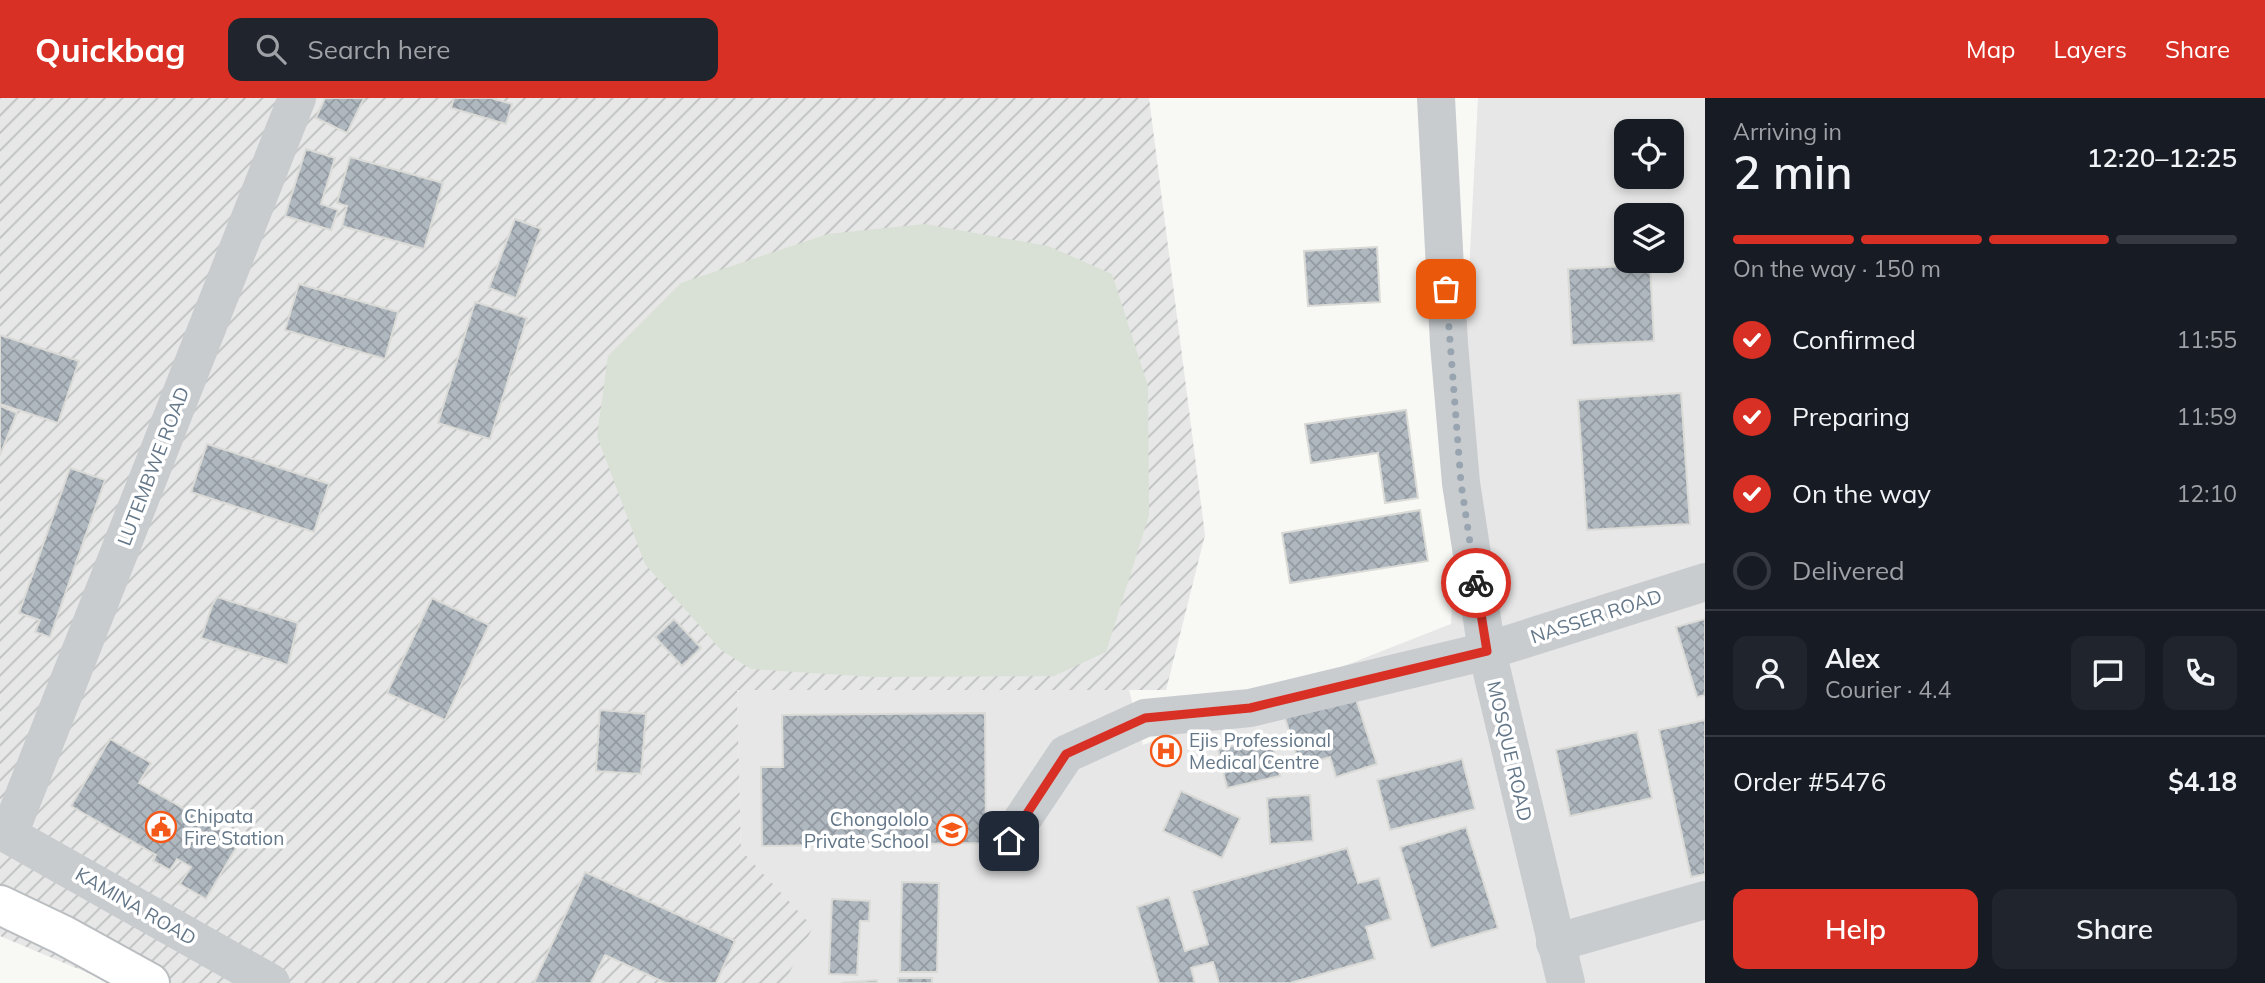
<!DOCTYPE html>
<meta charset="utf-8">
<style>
:root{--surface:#171b24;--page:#20242c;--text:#f1f3f6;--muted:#9ea1a6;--line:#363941;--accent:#d93025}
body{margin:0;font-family:Mulish,sans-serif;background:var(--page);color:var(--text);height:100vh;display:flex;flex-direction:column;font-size:26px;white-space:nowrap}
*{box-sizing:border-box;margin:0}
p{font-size:23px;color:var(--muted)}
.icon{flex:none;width:38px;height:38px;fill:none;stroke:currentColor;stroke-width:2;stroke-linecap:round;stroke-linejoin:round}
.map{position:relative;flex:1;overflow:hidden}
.panel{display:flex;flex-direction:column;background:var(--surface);width:560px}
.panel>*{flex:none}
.controls{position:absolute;left:1614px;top:21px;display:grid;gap:14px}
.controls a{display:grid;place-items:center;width:70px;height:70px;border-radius:14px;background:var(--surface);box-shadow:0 4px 10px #0003;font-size:35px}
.pin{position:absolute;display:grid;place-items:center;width:60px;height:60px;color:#fff;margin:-30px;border-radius:14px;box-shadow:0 4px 10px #0006}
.courier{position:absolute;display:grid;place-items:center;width:70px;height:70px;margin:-35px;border:5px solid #d93025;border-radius:50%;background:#fff;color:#222;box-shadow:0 2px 9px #0007}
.summary em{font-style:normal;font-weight:600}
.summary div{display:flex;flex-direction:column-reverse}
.summary{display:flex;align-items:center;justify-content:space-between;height:119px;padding:0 28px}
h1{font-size:46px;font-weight:600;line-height:52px}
.bar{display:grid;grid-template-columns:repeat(4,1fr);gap:10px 7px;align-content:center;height:84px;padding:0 28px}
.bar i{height:9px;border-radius:5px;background:var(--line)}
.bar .current{background:var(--accent)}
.bar p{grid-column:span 4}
.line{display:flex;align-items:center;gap:18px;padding:0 28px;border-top:2px solid var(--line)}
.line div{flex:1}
.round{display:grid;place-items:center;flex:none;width:74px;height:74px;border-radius:14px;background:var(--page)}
ol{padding:0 28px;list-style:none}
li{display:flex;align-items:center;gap:21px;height:77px}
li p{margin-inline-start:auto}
li .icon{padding:7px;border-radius:50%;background:var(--accent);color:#fff;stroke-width:4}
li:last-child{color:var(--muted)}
li i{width:38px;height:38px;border:4px solid var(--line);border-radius:50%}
.button{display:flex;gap:14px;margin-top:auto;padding:14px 28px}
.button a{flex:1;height:80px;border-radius:14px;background:var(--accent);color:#fff;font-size:28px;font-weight:600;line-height:80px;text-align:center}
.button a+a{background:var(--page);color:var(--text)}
header{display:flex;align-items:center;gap:42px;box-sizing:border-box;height:98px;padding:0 35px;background:var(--accent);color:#fff}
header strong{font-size:33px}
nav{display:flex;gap:38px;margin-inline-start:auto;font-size:24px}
.search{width:490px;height:63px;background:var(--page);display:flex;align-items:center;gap:18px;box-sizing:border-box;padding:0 24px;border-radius:14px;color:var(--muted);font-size:26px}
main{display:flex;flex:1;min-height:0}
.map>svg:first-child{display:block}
</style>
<header>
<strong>Quickbag</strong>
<div class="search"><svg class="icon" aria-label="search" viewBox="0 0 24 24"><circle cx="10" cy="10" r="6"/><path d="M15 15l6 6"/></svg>Search here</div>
<nav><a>Map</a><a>Layers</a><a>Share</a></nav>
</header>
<main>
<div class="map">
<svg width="1705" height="885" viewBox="0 0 1705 885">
<defs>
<pattern id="industrial-furrows" width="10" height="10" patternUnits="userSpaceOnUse" patternTransform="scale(1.75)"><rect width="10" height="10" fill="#e6e7e6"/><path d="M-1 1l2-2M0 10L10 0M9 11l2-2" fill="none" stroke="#bec0c0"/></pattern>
<pattern id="building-cross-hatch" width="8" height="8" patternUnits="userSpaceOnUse" patternTransform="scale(1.75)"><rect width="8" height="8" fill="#b0b8bf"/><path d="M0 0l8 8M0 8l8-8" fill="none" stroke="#939aa1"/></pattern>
</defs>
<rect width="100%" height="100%" fill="#f8f8f5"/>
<path fill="#e6e7e6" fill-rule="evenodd" d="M1478 0H1705V885H752L776 790 741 752 737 592H1129L1143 647 1451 526ZM1626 33H1671V79H1626ZM1626 117H1671V163H1626Z"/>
<polygon fill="url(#industrial-furrows)" points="0,0 1149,0 1205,437 1166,592 737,592 741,752 813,829 784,885 112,885 0,838"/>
<polygon fill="#d9e1d6" points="925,126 1048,148 1112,176 1148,288 1149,417 1106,554 1054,578 874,579 751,571 721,552 645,466 597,338 608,258 681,185 828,136"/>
<g fill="url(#building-cross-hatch)" stroke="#dadad7" stroke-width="2">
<polygon points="325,0 364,0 347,35 316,20"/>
<polygon points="454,0 491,0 512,6 506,26 451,10"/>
<polygon points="306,51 335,60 321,106 338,112 331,132 285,118"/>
<polygon points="350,59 443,85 424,151 342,128 347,108 337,105"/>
<polygon points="515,121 541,131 516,200 489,190"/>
<polygon points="1377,149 1380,204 1308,208 1304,153"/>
<polygon points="1650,167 1654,243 1572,247 1568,171"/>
<polygon points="299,186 398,214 385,261 285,232"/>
<polygon points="475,204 527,220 490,341 438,325"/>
<polygon points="0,237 79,263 58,325 0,306"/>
<polygon points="1681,295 1690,426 1587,432 1578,302"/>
<polygon points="0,308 17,315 0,357"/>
<polygon points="1406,312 1418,400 1385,405 1378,355 1311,365 1305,326"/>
<polygon points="207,346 329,386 314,434 191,394"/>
<polygon points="70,370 105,382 50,539 35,534 40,522 19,515"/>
<polygon points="1420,412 1428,463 1290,485 1282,435"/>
<polygon points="217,499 298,525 288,567 201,540 212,508"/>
<polygon points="432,500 489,527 445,622 387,595"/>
<polygon points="674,521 701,550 682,568 655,539"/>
<polygon points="1705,521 1705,597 1697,599 1676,529"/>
<polygon points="1355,598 1377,666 1336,679 1330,659 1300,668 1285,620"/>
<polygon points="600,612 646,616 641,676 596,673"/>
<polygon points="985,615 986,745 762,748 761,669 783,669 782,617"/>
<polygon points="1705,622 1705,776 1691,779 1659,632"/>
<polygon points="1637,634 1652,700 1570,718 1556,652"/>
<polygon points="1271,639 1280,678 1227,690 1218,651"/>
<polygon points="110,641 151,665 139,685 240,743 206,801 180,786 191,769 177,761 170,772 153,763 156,757 71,708"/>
<polygon points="1462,661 1475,711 1390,732 1377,682"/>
<polygon points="1181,693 1240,720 1222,760 1163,733"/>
<polygon points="1310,697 1313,743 1270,746 1267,700"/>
<polygon points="1466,729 1498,830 1431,850 1400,749"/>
<polygon points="1347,750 1358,785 1379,780 1391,821 1366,829 1375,861 1290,885 1219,885 1213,864 1191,870 1195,885 1159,885 1137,809 1169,799 1185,853 1208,846 1192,793"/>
<polygon points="585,774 735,843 716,885 666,885 605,857 591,885 534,885"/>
<polygon points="902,784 939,785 937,874 900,874"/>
<polygon points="832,801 870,803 869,823 860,823 857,877 829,876"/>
<rect x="898" y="880" width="34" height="5"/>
<polygon points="877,882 877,885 841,885"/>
</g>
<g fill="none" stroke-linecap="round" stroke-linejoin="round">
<g stroke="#babec1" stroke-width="42">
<polyline id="highway" points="0,807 63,837 150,885"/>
</g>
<g stroke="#c8cccf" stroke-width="38">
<polyline points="1436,0 1449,246 1461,385 1487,553 1566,885"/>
<polyline points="0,732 271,885"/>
<polyline points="9,736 297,0"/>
<polyline points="1008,743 1066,656 1145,620 1250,610 1487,553 1705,484"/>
<polyline points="1555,845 1705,802"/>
</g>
<use href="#highway" stroke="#fff" stroke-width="38"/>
</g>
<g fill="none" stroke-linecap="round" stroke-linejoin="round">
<polyline stroke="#98a4af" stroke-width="7" stroke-dasharray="0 12.6" points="1446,191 1461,385 1476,485"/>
<polyline stroke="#d93025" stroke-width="9" points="1009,743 1066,656 1145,620 1250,610 1487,553 1476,485"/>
</g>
<defs>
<g id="hospital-ring" transform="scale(1.575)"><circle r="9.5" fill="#fff" stroke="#f45919" stroke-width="1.5"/><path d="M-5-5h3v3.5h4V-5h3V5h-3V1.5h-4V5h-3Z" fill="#f45919"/></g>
<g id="civic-ring" transform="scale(1.575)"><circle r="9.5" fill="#fff" stroke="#f45919" stroke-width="1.5"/><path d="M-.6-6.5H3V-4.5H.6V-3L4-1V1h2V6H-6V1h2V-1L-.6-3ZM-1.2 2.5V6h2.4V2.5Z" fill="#f45919"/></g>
<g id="school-ring" transform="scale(1.575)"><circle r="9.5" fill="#fff" stroke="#f45919" stroke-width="1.5"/><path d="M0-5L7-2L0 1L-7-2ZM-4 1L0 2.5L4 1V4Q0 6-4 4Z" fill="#f45919"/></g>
</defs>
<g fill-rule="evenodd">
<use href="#hospital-ring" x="1166" y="653"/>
<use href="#civic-ring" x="161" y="729"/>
<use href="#school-ring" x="952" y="732"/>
</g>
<g text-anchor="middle" stroke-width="7" stroke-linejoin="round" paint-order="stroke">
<g font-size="19" fill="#647789" stroke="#fff">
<text transform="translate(153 368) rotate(-69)" y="7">LUTEMBWE ROAD</text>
<text transform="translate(1596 518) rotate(-18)" y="7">NASSER ROAD</text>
<text transform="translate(1510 653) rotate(77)" y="7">MOSQUE ROAD</text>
<text transform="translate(136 808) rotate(30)" y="7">KAMINA ROAD</text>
</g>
<g font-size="19" fill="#647789" stroke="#fff" text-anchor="start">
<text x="1189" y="649">Ejis Professional<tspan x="1189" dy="22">Medical Centre</tspan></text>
<text x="184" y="725">Chipata<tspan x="184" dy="22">Fire Station</tspan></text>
<text x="929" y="728" text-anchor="end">Chongololo<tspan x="929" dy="22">Private School</tspan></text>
</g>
</g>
</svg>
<div class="controls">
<a><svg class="icon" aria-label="locate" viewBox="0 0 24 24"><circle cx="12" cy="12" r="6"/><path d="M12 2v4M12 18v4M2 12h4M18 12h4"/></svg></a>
<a><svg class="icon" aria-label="layers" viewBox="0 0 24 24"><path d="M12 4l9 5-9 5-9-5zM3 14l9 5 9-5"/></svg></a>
</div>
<div class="pin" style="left:1446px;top:191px;background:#ea580c"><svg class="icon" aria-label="bag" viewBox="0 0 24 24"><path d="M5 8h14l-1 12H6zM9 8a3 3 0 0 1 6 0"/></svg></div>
<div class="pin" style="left:1009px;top:743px;background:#1f2937"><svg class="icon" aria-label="home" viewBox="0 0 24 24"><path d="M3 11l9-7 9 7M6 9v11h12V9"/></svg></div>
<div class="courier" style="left:1476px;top:485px"><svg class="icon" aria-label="bike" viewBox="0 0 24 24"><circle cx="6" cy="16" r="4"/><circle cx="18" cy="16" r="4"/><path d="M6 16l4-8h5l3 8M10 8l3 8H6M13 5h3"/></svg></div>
</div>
<section class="panel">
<div class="summary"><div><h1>2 min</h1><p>Arriving in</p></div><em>12:20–12:25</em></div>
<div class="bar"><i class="current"></i><i class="current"></i><i class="current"></i><i></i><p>On the way · 150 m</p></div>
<ol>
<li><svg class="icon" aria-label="check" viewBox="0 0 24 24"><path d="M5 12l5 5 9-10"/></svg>Confirmed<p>11:55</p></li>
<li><svg class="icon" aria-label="check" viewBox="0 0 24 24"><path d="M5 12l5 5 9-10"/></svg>Preparing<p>11:59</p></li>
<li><svg class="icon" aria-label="check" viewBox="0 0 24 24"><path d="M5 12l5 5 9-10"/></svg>On the way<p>12:10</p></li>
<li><i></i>Delivered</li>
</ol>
<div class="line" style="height:126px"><a class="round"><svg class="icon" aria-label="person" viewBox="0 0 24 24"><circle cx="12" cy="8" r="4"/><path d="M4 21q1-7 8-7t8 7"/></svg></a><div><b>Alex</b><p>Courier · 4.4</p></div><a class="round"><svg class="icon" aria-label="chat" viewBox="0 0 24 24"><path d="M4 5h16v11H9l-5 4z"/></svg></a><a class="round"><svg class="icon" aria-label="phone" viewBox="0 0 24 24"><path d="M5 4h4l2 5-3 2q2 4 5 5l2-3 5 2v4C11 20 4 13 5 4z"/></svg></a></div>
<div class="line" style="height:91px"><div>Order #5476</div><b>$4.18</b></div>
<div class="button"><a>Help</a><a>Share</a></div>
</section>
</main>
